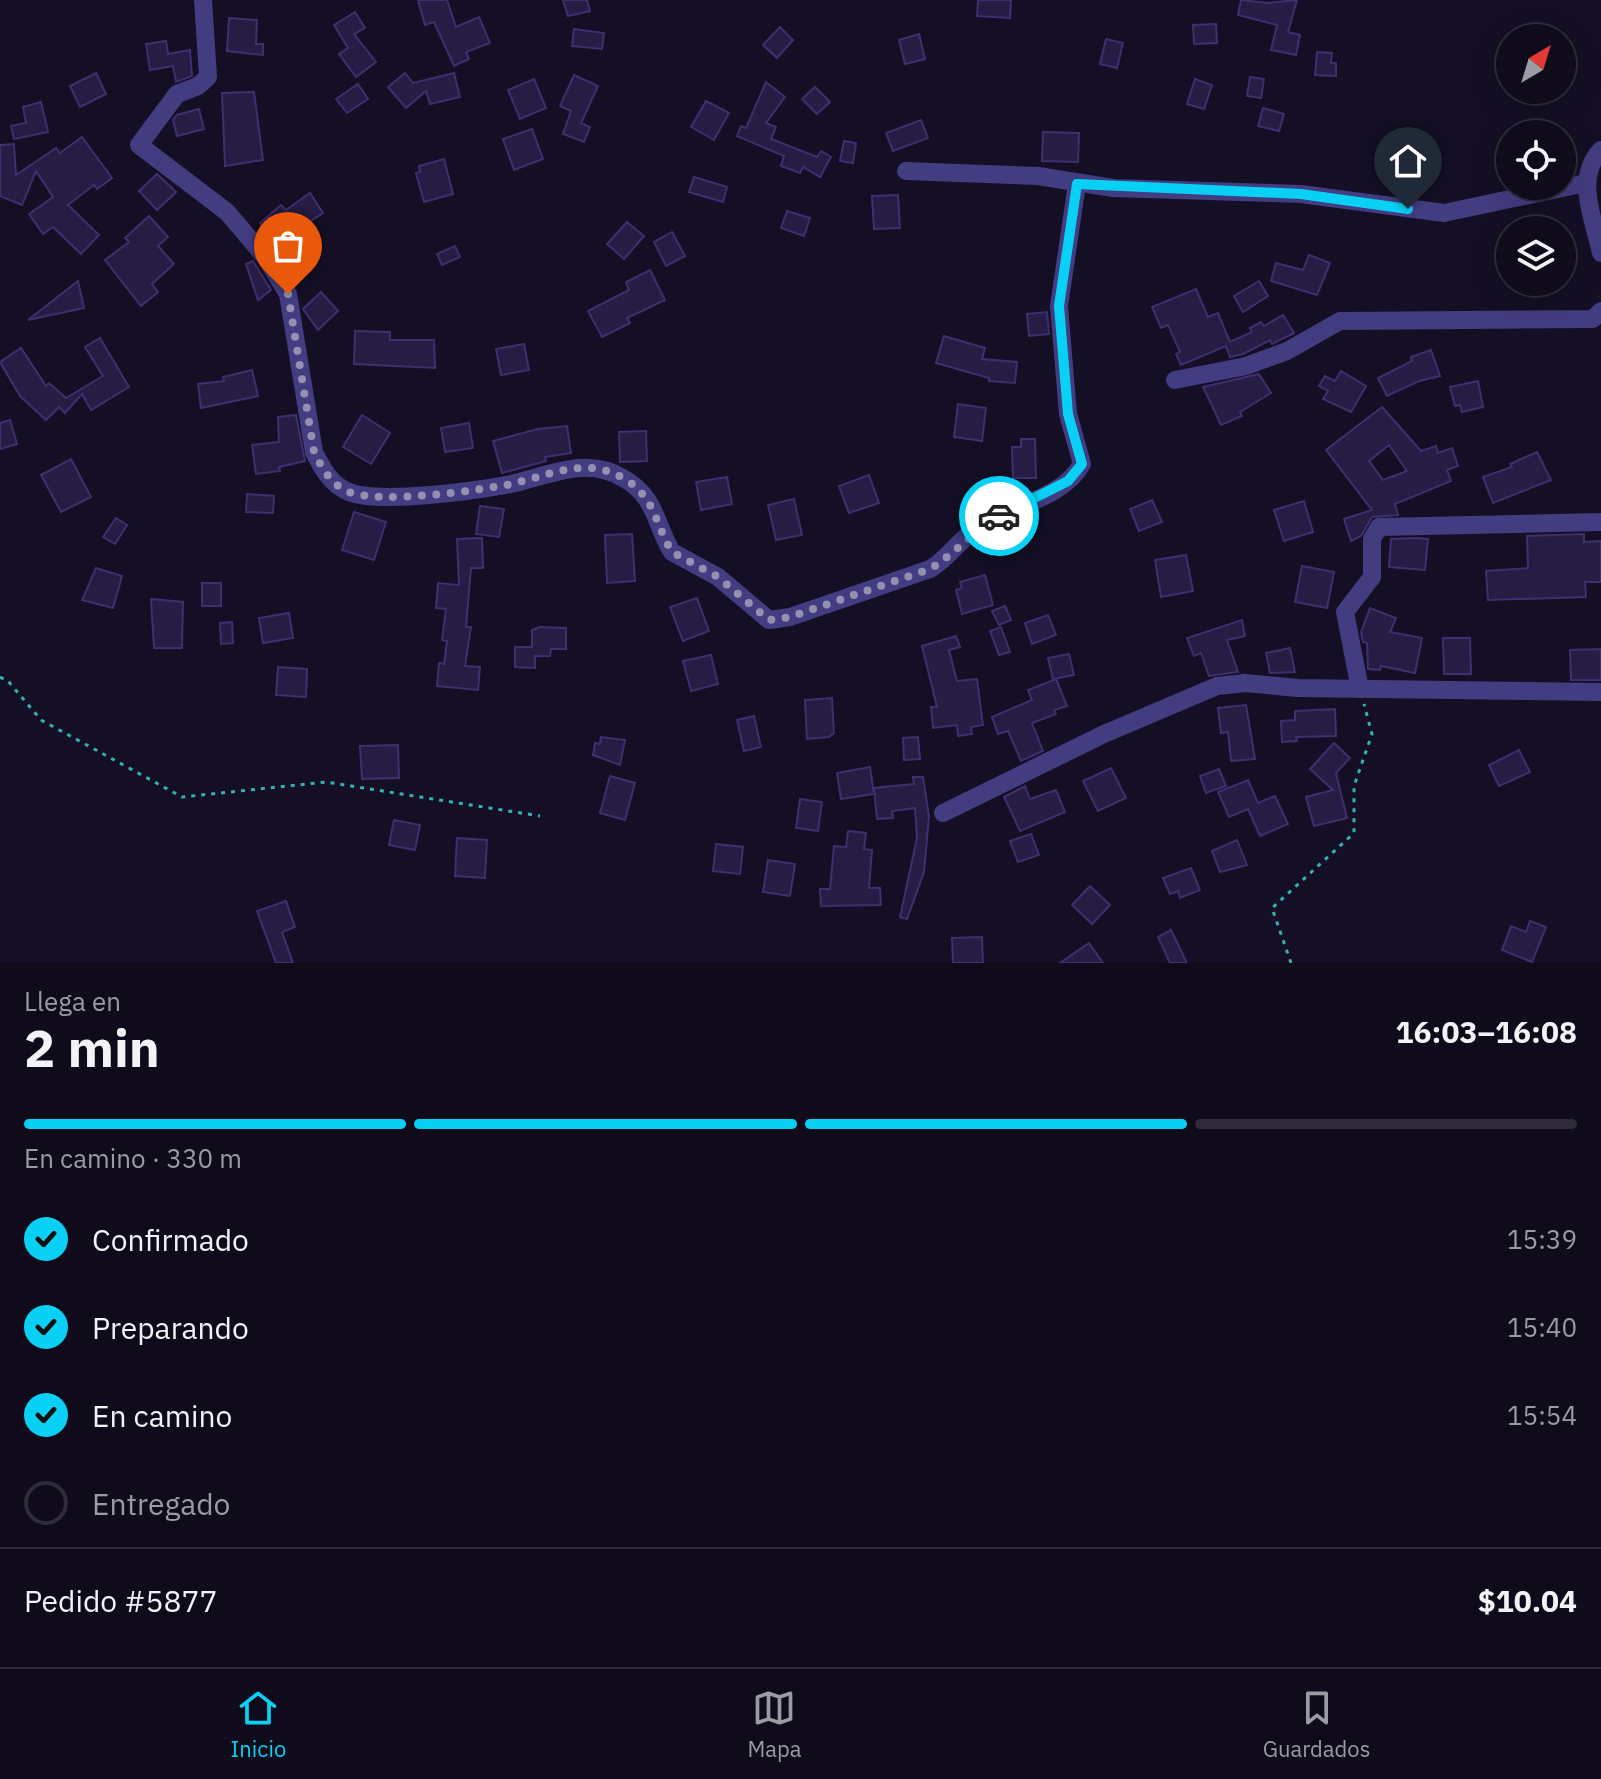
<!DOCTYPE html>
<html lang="es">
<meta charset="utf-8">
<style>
:root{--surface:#0f0b1b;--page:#1d1928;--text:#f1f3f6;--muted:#9b9ba3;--line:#2f2b3a;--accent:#08d1f5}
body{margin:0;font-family:"IBM Plex Sans",sans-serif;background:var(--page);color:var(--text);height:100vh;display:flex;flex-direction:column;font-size:30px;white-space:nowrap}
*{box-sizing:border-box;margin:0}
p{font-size:26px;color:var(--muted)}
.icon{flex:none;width:44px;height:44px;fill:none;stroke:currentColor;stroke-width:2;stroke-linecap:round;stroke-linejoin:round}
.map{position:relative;height:963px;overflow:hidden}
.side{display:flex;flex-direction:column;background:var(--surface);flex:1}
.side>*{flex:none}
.needle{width:52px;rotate:38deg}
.controls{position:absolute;left:1496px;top:24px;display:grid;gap:16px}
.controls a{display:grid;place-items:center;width:80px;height:80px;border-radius:50%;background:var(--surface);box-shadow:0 8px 32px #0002,0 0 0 2px var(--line);font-size:40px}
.pin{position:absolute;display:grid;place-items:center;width:68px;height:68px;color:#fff;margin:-82px -34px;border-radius:50% 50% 50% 0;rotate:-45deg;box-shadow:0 0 8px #0007}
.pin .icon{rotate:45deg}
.courier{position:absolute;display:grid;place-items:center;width:80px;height:80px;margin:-40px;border:6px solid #08d1f5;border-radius:50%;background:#fff;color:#222;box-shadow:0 2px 10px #0007}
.overview em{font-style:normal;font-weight:800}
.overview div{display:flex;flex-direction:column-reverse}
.overview{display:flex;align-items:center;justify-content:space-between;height:136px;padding:0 24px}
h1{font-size:52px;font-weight:800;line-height:60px}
.bar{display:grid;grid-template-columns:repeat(4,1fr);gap:12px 8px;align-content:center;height:96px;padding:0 24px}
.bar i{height:10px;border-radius:6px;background:var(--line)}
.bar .selected{background:var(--accent)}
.bar p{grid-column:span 4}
.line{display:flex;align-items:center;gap:20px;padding:0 24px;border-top:2px solid var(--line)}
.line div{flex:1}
ol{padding:0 24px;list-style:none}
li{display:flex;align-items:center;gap:24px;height:88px}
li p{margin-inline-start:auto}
li .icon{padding:8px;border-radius:50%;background:var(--accent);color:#111;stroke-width:4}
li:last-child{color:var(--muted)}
li i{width:44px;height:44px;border:4px solid var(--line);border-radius:50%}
.tab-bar{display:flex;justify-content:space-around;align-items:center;height:112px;border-top:2px solid var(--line);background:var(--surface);font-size:22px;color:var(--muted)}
.tab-bar a{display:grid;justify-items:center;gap:4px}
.tab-bar .selected{color:var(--accent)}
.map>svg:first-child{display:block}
</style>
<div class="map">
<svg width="1601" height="963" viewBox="0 0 1601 963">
<rect width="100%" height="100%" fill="#140f24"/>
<g fill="#261c44" stroke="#3f2f6f" stroke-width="2" fill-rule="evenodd">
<polygon points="418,0 447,0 456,27 479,17 490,43 466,52 469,59 454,66 434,22 425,25"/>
<polygon points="563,0 587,0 590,11 568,16"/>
<polygon points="978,0 1011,0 1010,18 977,16"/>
<polygon points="1241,0 1268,3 1297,0 1288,32 1300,35 1296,55 1271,50 1277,25 1238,15"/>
<polygon points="355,12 365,28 354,34 376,62 356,77 339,54 348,48 334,25"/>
<polygon points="229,18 257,20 256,44 263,44 263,55 227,51"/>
<polygon points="1216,24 1217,43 1194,44 1193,25"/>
<polygon points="780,27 793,40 777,58 763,45"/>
<polygon points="574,29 604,33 602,49 572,46"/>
<polygon points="919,34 925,59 905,64 899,40"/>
<polygon points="1106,39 1123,43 1117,68 1100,64"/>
<polygon points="166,41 168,54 190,50 192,76 176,82 173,66 150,70 146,44"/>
<polygon points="1317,52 1332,53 1331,63 1336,63 1336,76 1315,75"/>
<polygon points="96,73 106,94 80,107 70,86"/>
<polygon points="405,73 413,83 454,73 460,97 430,104 426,91 406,108 388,87"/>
<polygon points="574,75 598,86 581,123 590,127 584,142 563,134 571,111 560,106"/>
<polygon points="1250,77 1264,79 1261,98 1247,96"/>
<polygon points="534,79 546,108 520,119 508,90"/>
<polygon points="1195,79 1212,85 1204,109 1187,104"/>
<polygon points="766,82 785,97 766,123 776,127 771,139 817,157 821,151 831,157 820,177 803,167 800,173 781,166 784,156 737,136 741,126 746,128"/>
<polygon points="358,84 368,99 347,113 336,99"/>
<polygon points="815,87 830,102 817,114 802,99"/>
<polygon points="254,92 263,160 225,166 222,93"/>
<polygon points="706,101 729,113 714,140 691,127"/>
<polygon points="41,102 48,132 14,139 11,126 26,123 23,107"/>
<polygon points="1263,108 1284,114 1279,131 1258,126"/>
<polygon points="199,109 204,129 177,136 173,120 177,115"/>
<polygon points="921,120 928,138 893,151 886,133"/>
<polygon points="532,129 543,159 514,170 503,139"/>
<polygon points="1043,132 1079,133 1078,162 1042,161"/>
<polygon points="82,137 112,178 97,189 94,185 68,205 99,235 81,254 53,227 43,234 29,214 53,197 36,171 22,205 0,196 0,145 14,144 16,175 56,148 60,153"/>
<polygon points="844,141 856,143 853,163 840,161"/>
<polygon points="444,159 453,194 424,202 416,173 420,172 419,166"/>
<polygon points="157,174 176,192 157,210 139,191"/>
<polygon points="694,177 727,187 723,202 689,192"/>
<polygon points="310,193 323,213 303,226 298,218 274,239 260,223 281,205 286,210"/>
<polygon points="898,195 900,228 874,229 872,196"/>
<polygon points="787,211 810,218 804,236 781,228"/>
<polygon points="149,216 168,237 158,246 174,264 152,284 158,292 141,306 105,260 129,242 125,238"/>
<polygon points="627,222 644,236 624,259 607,244"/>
<polygon points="672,232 685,256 666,266 654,242"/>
<polygon points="308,243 315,264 302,268 295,247"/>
<polygon points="455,246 460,257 442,265 437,254"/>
<polygon points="1309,255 1330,263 1317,295 1271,281 1276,263 1303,270"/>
<polygon points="253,261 271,290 258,300 246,264"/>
<polygon points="650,270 665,300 627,318 630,323 602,337 588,311 629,290 626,282"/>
<polygon points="78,281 84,308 28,320"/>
<polygon points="1259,281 1268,296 1243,312 1234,296"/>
<polygon points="1196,289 1208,317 1218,313 1230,342 1252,332 1250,328 1261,322 1264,326 1283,315 1294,333 1272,344 1270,340 1243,354 1230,357 1226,346 1181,365 1176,354 1180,352 1168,325 1161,328 1152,307"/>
<polygon points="321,292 338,311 318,330 303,309"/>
<polygon points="1047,312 1049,334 1029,336 1027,314"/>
<polygon points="355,331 390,332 390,340 434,340 435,368 354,364"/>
<polygon points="944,336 985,348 982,359 1017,362 1015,383 989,381 989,378 936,363"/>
<polygon points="100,338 129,387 91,410 82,394 65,413 59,407 46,420 20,396 0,362 21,348 46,386 49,383 66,398 103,376 85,347"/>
<polygon points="524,344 529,370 501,375 496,349"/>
<polygon points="1431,350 1440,376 1419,381 1387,396 1378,378 1412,361 1411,357"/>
<polygon points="252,370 258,396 201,408 198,384 224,381 223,377"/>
<polygon points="1341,371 1366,386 1351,412 1323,399 1328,391 1319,386 1325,376 1335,381"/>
<polygon points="1259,374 1271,393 1240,412 1242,416 1221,425 1203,387"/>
<polygon points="1478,381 1483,407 1462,412 1460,405 1455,406 1450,387"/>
<polygon points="958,404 986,408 982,441 954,437"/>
<path d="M1382 407 1421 451 1436 446 1438 453 1452 448 1458 466 1447 470 1451 481 1395 504 1398 515 1372 517 1361 536 1351 541 1344 519 1372 510 1326 450ZM1389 445 1407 471 1383 480 1369 461Z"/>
<polygon points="296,415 305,461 279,467 280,471 256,474 252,445 279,442 278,417"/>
<polygon points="362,415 390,433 371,464 343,447"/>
<polygon points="10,420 17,444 0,449 0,423"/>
<polygon points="469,423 473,448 445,452 441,428"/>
<polygon points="567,426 571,453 545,457 546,461 502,473 493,441 538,429"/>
<polygon points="646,431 647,461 620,462 619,432"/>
<polygon points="1021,439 1035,439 1036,478 1013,478 1012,447 1021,447"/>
<polygon points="1537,452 1551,480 1493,503 1483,477 1512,467 1510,464"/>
<polygon points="71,459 91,497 61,512 41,475"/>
<polygon points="869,475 879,503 849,513 839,486"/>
<polygon points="727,477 732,504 701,510 696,482"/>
<polygon points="1013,483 1016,496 1000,502 997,486"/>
<polygon points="247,494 274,496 273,513 246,512"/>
<polygon points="794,499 802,535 776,540 768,505"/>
<polygon points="1152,500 1162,522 1139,531 1130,509"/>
<polygon points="1304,501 1313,532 1284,541 1274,510"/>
<polygon points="480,506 504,509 499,537 476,534"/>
<polygon points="354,512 386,522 374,560 342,550"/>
<polygon points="116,518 127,525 115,544 103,537"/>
<polygon points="632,534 635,581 607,583 605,535"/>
<polygon points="1584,534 1584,542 1601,541 1601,582 1585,582 1586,597 1488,600 1486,571 1528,568 1527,536"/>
<polygon points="482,538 483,568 471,568 466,627 471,627 465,666 480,667 478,690 437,686 439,663 444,664 447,641 442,640 446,609 436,608 438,583 459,585 457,539"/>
<polygon points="1418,538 1428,539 1425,570 1389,567 1391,539"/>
<polygon points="1186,555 1193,591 1161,597 1155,560"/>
<polygon points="1302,566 1334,572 1327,608 1295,602"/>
<polygon points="96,568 122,576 113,608 82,600"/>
<polygon points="985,575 993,605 962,614 956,590 962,588 960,582"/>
<rect x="202" y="583" width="19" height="23"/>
<polygon points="697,598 709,631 683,641 670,607"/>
<polygon points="151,599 183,602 182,648 154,648"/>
<polygon points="1005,606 1011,620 999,625 992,611"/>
<polygon points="1370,608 1396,618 1390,632 1422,638 1415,673 1381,666 1380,670 1368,669 1367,643 1363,642 1361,632"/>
<polygon points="289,613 293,638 263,643 259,618"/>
<polygon points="1048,615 1056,635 1032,644 1025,623"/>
<polygon points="1242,620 1245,636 1227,640 1238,672 1209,676 1201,653 1194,656 1187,638"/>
<polygon points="232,622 233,643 221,644 220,623"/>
<polygon points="540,627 566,628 566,649 551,649 550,656 535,656 535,668 515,667 515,647 532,647 532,630"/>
<polygon points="1001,627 1010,652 999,655 990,631"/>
<polygon points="956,636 960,647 949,650 957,681 977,679 983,725 971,727 972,734 958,736 957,725 933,728 931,707 937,707 922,646"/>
<polygon points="1443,638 1470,638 1471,674 1444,674"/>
<polygon points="1290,648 1295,672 1270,673 1266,653"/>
<polygon points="1601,649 1601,680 1571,680 1570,650"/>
<polygon points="1069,654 1074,675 1053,679 1048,658"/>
<polygon points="711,655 718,684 691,691 683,661"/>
<polygon points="278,667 307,669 306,697 276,695"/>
<polygon points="1056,679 1067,706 1054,710 1056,714 1032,723 1043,751 1021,761 1008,731 998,734 992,717 1032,700 1028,690"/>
<polygon points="832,698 834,733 829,737 807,739 805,700"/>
<polygon points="1246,705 1255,759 1231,761 1228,732 1221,733 1218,708"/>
<polygon points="1335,709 1336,736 1296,737 1297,741 1282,742 1281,721 1295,720 1295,711"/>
<polygon points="754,716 761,747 744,751 737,720"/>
<polygon points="601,737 625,740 620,765 593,755 595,743 600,744"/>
<polygon points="918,737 920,759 904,760 903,738"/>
<polygon points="1334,743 1350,758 1336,773 1347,818 1314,826 1306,797 1333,790 1310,769"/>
<polygon points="398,745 399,778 362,779 360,746"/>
<polygon points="1519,750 1530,772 1499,786 1489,765"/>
<polygon points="870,767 874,794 841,799 837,773"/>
<polygon points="1111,768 1126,798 1098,811 1083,781"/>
<polygon points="1219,769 1226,786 1206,793 1200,776"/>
<polygon points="610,776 635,783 625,820 600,813"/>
<polygon points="913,777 923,777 929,816 924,872 907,919 900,917 917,838 915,808 892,811 893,818 877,819 874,788 914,784"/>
<polygon points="1248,780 1258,803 1275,796 1288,824 1260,836 1248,809 1229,817 1218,792"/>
<polygon points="1025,786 1030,799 1056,790 1065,812 1020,831 1004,797"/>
<polygon points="800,799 822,802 818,831 796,828"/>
<polygon points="394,820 420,825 415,850 389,845"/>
<polygon points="848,831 866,833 864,849 872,850 869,888 880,888 881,905 821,906 820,889 830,889 834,846 846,847"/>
<polygon points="1031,834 1039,855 1018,862 1010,841"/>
<polygon points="457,838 487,840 485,878 455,876"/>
<polygon points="1237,840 1247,865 1220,872 1212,851"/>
<polygon points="716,844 743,847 740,874 713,871"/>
<polygon points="768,860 795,864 790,896 763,892"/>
<polygon points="1191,868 1200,890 1180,898 1178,891 1170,894 1163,878"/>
<polygon points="1090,886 1110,905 1092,924 1072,905"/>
<polygon points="286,901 295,927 282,932 293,963 276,963 257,911"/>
<polygon points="1530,921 1546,927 1532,962 1502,950 1511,926 1526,932"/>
<polygon points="1171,930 1187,963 1170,963 1158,937"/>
<polygon points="982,937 983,963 953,963 952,938"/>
<polygon points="1089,943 1103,963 1060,963"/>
</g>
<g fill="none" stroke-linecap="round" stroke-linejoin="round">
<g stroke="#33b2b1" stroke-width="3" stroke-dasharray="4 6" stroke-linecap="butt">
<polyline points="0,677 8,681 41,720 182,797 326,782 540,816"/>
<polyline points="1291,963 1272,908 1354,833 1354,786 1372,734 1364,704"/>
</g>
<g stroke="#423c81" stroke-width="18">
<path d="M203 0 208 77 198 86 177 94 139 145 227 212 266 258 288 294 314 452C322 468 331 485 349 492 379 504 473 491 506 485 547 477 584 455 623 478 657 497 655 525 672 552L718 577 769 620 790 617 930 569C947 559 956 544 972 532 1004 506 1060 502 1082 464L1068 414 1059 306 1077 184"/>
<path d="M1601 150C1574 178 1594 220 1601 253"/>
<polyline points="906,171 1038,176 1113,188 1301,194 1444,213 1586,183"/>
<polyline points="1175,380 1246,366 1287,351 1340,321 1593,319 1601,311"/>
<polyline points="1360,689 1345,612 1372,577 1372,539 1379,527 1601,522"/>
<polyline points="943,813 1104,734 1217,686 1245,683 1298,688 1601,692"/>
</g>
</g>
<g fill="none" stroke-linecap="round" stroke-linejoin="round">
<path stroke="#958fb2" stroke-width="8" stroke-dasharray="0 14.4" d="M288 294 314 452C322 468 331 485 349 492 379 504 473 491 506 485 547 477 584 455 623 478 656 497 655 525 672 552L718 577 769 620 790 617 930 569C956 553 972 532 999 516"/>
<polyline stroke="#08d1f5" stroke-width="10" points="999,516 1068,481 1082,464 1068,414 1059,306 1077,184 1301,194 1408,209"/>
</g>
</svg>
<div class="controls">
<a><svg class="needle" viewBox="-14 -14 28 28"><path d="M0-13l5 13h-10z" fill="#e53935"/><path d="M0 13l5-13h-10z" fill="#9b9ba3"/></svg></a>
<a><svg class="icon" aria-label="locate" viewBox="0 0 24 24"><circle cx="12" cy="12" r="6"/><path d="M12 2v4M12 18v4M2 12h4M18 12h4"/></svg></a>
<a><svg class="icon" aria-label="layers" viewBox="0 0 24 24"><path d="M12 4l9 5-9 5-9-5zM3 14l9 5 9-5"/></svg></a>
</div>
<div class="pin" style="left:288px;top:294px;background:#ea580c"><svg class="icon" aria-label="bag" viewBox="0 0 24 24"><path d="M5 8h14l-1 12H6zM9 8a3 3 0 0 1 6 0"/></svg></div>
<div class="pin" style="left:1408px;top:209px;background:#1f2937"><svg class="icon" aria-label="home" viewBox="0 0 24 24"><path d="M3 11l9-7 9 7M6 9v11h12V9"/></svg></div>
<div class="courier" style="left:999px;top:516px"><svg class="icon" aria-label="car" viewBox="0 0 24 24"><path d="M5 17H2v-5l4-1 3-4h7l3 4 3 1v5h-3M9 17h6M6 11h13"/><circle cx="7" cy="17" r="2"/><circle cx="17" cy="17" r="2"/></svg></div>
</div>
<section class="side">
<div class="overview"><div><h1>2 min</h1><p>Llega en</p></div><em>16:03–16:08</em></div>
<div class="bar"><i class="selected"></i><i class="selected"></i><i class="selected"></i><i></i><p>En camino · 330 m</p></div>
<ol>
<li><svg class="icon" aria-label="check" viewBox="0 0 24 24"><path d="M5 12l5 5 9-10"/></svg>Confirmado<p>15:39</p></li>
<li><svg class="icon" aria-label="check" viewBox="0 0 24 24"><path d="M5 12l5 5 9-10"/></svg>Preparando<p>15:40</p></li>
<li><svg class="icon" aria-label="check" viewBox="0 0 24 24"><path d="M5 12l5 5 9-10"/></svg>En camino<p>15:54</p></li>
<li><i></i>Entregado</li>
</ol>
<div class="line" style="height:104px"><div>Pedido #5877</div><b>$10.04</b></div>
</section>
<nav class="tab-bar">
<a class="selected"><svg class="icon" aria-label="home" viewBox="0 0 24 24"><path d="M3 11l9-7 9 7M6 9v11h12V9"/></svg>Inicio</a>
<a><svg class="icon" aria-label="map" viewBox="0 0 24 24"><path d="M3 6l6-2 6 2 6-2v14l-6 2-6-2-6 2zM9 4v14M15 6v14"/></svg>Mapa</a>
<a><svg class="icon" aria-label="saved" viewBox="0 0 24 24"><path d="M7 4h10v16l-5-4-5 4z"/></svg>Guardados</a>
</nav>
